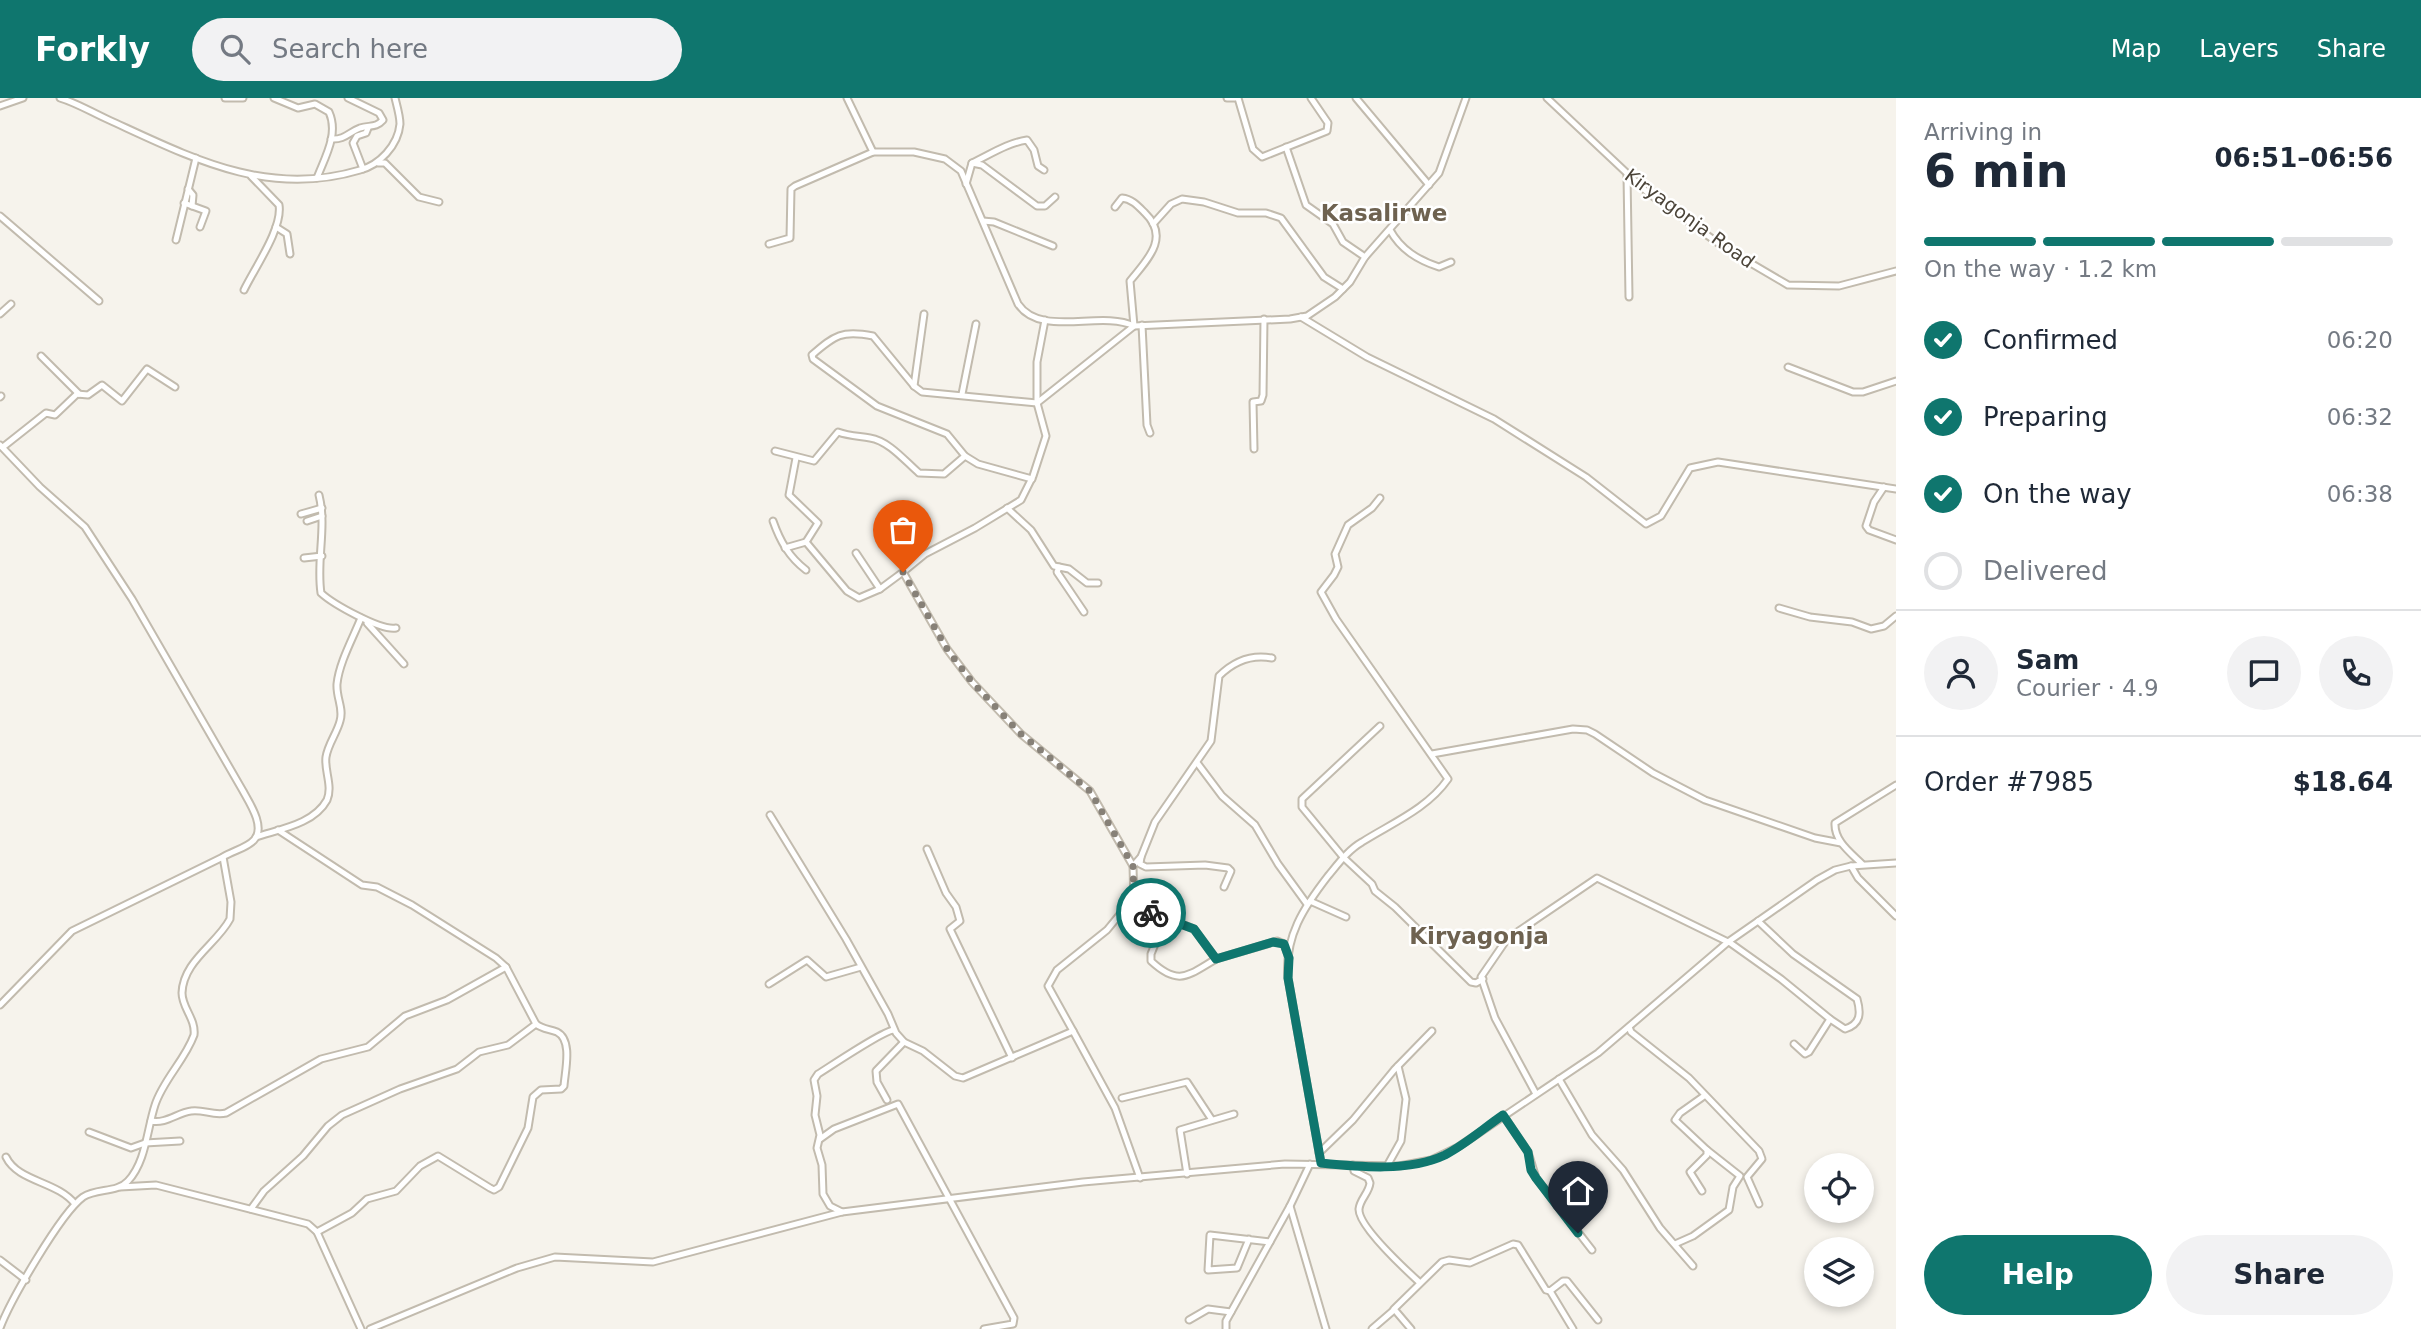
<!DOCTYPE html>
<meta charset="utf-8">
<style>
:root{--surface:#fff;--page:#f2f2f3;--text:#1f2937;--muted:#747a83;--line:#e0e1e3;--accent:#0f766e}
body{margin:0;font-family:"DejaVu Sans",sans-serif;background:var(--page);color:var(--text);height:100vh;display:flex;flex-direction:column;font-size:26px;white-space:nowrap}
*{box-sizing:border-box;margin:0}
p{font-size:23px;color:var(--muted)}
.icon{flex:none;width:38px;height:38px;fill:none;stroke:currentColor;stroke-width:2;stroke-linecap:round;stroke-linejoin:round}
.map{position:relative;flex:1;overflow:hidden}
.drawer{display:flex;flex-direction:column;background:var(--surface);width:525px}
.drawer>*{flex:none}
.controls{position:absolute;left:1804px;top:1055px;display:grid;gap:14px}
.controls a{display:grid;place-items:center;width:70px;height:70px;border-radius:50%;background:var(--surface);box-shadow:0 4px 10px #0003;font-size:35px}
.pin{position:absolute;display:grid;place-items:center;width:60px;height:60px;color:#fff;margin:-72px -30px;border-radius:50% 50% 50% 0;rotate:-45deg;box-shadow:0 0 7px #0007}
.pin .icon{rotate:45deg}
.courier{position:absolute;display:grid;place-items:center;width:70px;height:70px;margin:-35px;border:5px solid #0f766e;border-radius:50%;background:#fff;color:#222;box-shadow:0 2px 9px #0007}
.overview em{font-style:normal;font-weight:600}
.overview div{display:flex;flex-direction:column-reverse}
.overview{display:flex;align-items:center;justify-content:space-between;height:119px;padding:0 28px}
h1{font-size:46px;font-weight:600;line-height:52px}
.bar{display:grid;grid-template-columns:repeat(4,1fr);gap:10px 7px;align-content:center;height:84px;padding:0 28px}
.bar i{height:9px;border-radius:5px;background:var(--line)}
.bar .active{background:var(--accent)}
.bar p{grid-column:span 4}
.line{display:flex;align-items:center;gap:18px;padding:0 28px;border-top:2px solid var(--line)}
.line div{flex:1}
.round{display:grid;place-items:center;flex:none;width:74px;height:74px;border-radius:37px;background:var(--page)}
ol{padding:0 28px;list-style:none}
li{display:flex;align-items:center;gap:21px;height:77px}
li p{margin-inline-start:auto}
li .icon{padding:7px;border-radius:50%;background:var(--accent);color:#fff;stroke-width:4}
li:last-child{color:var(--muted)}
li i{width:38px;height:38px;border:4px solid var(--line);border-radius:50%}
.cta{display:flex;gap:14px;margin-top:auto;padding:14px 28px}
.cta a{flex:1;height:80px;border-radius:42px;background:var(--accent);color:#fff;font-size:28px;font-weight:600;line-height:80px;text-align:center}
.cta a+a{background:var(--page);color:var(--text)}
header{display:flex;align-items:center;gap:42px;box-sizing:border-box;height:98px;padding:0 35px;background:var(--accent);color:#fff}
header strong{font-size:33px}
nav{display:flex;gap:38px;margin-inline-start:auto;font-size:24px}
.search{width:490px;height:63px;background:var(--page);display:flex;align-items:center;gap:18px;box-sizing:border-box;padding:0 24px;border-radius:38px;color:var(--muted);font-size:26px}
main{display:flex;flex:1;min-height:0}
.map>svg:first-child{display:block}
</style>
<header>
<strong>Forkly</strong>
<div class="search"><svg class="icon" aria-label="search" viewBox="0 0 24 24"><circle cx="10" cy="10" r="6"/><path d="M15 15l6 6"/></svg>Search here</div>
<nav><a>Map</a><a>Layers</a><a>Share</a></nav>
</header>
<main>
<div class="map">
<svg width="1896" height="1231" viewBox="0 0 1896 1231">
<rect width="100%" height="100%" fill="#f6f3ec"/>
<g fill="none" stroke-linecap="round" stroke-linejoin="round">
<g stroke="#c2bbae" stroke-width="9">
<g id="minor">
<path d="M60 0C77 5 93 15 109 22 192 60 267 100 360 72 379 67 398 48 400 26 400 18 397 8 395 0"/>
<polyline points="225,0 243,0"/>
<path d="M274 0 298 10 315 6 329 14C339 36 325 59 317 80"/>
<polyline points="847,0 873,54"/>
<polyline points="1227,0 1235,0"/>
<polyline points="1238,0 1253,51 1262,59 1327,33 1328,25 1311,0"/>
<polyline points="1356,0 1429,87"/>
<polyline points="1547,0 1647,94 1725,150 1788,187 1839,188 1896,173"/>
<polyline points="0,8 23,0"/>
<path d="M331 41C345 42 349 34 360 30 370 27 376 30 383 22L379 15 348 0"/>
<polyline points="1286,49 1306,107 1333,126 1343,144 1365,159"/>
<polyline points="378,65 385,65 419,99 439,104"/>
<polyline points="972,65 982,67 1037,108 1045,108 1055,99"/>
<polyline points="363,71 353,45 357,38 366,35 368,30"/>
<polyline points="1627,77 1629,199"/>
<path d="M966 86 972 65C991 56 1007 45 1027 42L1034 52 1038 68 1044 72"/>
<polyline points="188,91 193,97 192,108"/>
<polyline points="184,105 206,113 200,129"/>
<path d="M1115 109 1122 100C1132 101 1138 108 1145 115 1171 140 1146 163 1130 183L1134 228 1037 305 1046 338 1033 378 1021 402 975 430 925 456 903 474 947 551 972 584 1021 636 1090 693 1133 768 1134 807 1194 831 1216 861 1277 843 1284 846 1289 860"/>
<polyline points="0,118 99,203"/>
<polyline points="983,123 994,124 1053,148"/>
<polyline points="1153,126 1171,106 1182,101 1204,104 1238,115 1266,115 1281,120 1324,179 1343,191"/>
<polyline points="276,129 287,136 290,156"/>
<path d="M1390 132C1401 152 1418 162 1439 169L1451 164"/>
<polyline points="176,142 196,60"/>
<path d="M769 146 790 140 791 91 795 88 873 54H914L945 61 961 73 1018 206C1041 240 1100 212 1134 228L1290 221 1307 218 1335 199 1350 184 1365 159 1439 75 1466 0"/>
<path d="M244 192C254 171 283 130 279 107L251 78"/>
<polyline points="0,216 11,206"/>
<polyline points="1301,219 1367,259 1494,321 1586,379 1646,426 1661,418 1690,370 1718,364 1896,391"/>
<polyline points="1142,227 1147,327 1150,335"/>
<polyline points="41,258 79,296"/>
<polyline points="1788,269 1853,294 1863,294 1896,283"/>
<polyline points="914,288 924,216"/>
<polyline points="962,296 976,226"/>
<polyline points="0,299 1,298"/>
<path d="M0 347 40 389 85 429 132 501 243 693C249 704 266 729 254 742 247 750 232 753 223 759L231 804 230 821C217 846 183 863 182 895 182 910 196 921 194 937 185 962 163 982 155 1007 147 1031 146 1064 128 1083 117 1095 97 1090 83 1099 61 1115 10 1203 0 1230"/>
<polyline points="3,349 46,315 55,317 77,296 88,297 102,287 122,303 147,271 175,289"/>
<polyline points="1254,351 1253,304 1261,303 1263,297 1264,221"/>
<path d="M775 353 814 363 838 334C849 338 858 338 870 340 889 343 905 363 919 375L944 376 965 358 978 366 1032 381"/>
<path d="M965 358 947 336 877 308 813 261 812 257C835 237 842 232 873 238L914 288 922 294 1037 305V264L1045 222"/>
<polyline points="796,360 789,397 818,425 806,444"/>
<polyline points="1884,389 1874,404 1866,428 1869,432 1896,442"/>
<path d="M319 397C327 429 316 463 321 495 333 506 381 533 396 530"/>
<polyline points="1007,410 1031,432 1054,468 1069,471 1087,485 1098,485"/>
<polyline points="301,416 322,410"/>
<polyline points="307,423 322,418"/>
<path d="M773 423C780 443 789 459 806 472"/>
<polyline points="785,450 806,444 847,493 859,500 880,491 903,474"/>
<polyline points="856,455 880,491"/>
<polyline points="304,460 322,458"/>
<polyline points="1059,469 1057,474 1084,514"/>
<polyline points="1779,510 1810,519 1852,524 1871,531 1884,528 1896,518"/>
<polyline points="367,525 404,566"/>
<polyline points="1380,628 1302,701 1302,709 1343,759 1372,786 1375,793 1395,809 1471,884 1476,885 1483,881"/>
<polyline points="1432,656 1573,631 1587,632 1595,636 1653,675 1705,702 1815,740 1841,745"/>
<polyline points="1198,666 1222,698 1255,727 1278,766 1307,806"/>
<polyline points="770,717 846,841 888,916 896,935 904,944 923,953 955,978 963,980 1073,933 1115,1010 1140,1080"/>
<path d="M256 739C280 731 314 726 327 702 333 688 324 672 326 659 328 646 337 635 340 623 344 610 336 600 337 586 339 565 353 540 361 520"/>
<polyline points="927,751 946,795 956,809 960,823 950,831 1012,960"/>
<polyline points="1141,759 1140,766 1146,769 1205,767 1228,770 1231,773 1224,789"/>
<path d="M1862 766C1851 755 1834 743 1835 725L1896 687"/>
<path d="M1133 768 1141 759 1155 724 1211 643 1219 578C1234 563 1251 556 1272 560"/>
<polyline points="1851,768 1858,780 1896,818"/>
<polyline points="1310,803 1346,819"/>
<path d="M1758 823 1793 856 1857 901C1861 915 1861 926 1845 931L1830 921"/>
<path d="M1160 834 1151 856V863C1179 889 1188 877 1216 861"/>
<polyline points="1729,844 1781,881 1830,921 1809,954 1805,956 1794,946"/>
<polyline points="769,886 807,862 826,879 861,869"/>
<polyline points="0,907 72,833 223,759"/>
<polyline points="1629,929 1631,934 1689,980 1759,1053 1762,1061 1747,1079 1759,1106"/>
<polyline points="1073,933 1048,888 1057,872 1107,832 1130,804 1133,804"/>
<polyline points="1559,981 1592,1037 1623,1072 1660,1130 1693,1168"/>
<polyline points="1536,996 1495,920 1481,879 1507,841 1597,780 1728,844"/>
<polyline points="1122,1000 1187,984 1212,1022"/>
<polyline points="887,1002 877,984 876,973 904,944"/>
<polyline points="1503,1017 1528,1054 1536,1080 1592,1152"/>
<path d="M151 1023C166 1026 177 1015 191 1013 203 1011 213 1018 226 1015L321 961 368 949 405 918 447 902 506 869"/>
<polyline points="89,1034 131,1050 145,1045 180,1043"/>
<polyline points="820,1041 834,1031 898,1006 1014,1220 1013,1226 984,1231"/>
<polyline points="1319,1055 1353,1022 1394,972 1432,933"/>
<path d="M6 1059C18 1084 57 1083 75 1106"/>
<path d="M1321 1065 1288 880C1284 839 1304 809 1328 778 1338 766 1348 752 1362 744 1392 725 1427 711 1448 681L1336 521 1321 494 1334 477 1338 469 1335 456 1348 427 1372 410 1380 400"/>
<polyline points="1310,1066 1290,1108 1326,1231"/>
<path d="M1353 1067 1354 1073 1368 1080 1370 1085C1369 1095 1360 1101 1359 1111 1358 1128 1406 1172 1419 1184"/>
<polyline points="1387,1068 1401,1043 1406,1001 1398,968"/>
<polyline points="1187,1076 1180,1032 1234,1016"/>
<polyline points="120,1089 156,1087 308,1126 317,1134 361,1231"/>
<polyline points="1702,1093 1690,1074 1707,1057 1707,1052 1675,1022 1680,1015 1704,998"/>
<polyline points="251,1111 264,1093 303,1058 328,1028 342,1017 400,991 457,971 479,954 508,947 536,926 506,869 496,860 412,807 377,789 362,787 278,732"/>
<path d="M842 1114 830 1108 823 1096 822 1067 817 1050 820 1037 815 1017 817 998 814 982 818 976C831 968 884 932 894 932"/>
<path d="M317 1134 352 1115 367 1101 396 1093 420 1068 438 1058 490 1090 494 1092 499 1089 528 1030 533 999 541 992 561 991 564 988C565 973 573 942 557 934 549 931 542 931 536 926"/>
<polyline points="1249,1141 1237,1170 1208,1172 1210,1137 1270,1144"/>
<polyline points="1675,1146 1693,1138 1729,1112 1733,1089 1740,1078 1707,1052"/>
<polyline points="0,1162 26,1182"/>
<polyline points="1550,1193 1573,1231"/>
<polyline points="1189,1222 1208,1211 1231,1214"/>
<polyline points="370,1231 517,1170 555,1159 653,1164 842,1114 1083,1084 1285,1066 1399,1068 1431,1062 1458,1049 1598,955 1728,844 1817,782 1835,772 1851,768 1896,765"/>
<polyline points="1226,1231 1226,1223 1290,1108"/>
<polyline points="1372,1231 1394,1212"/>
<polyline points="1411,1231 1394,1211 1442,1164 1449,1162 1470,1165 1513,1146 1518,1147 1546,1192 1550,1193 1563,1183 1567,1183 1598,1222"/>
</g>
</g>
<use href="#minor" stroke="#fff" stroke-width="5"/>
</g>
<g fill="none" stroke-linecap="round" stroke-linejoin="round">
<polyline stroke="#878178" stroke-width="7" stroke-dasharray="0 12.6" points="903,474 947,551 972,584 1021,636 1090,693 1133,768 1134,807 1151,815"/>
<path stroke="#0f766e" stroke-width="9" d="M1151 815 1194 831 1216 861 1273 844 1284 846 1289 860 1288 880 1321 1065C1360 1069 1409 1074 1445 1057 1466 1046 1484 1030 1503 1017L1528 1054 1531 1072 1536 1080 1578 1135"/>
</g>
<g text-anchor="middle" stroke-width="5" stroke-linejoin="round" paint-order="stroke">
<g font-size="19" fill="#4b4439" stroke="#fff">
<text transform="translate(1690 120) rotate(36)" y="7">Kiryagonja Road</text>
</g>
<g font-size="23" font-weight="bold" fill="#6e6250" stroke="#fff">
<text x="1384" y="123">Kasalirwe</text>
<text x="1479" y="846">Kiryagonja</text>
</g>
</g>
</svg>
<div class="controls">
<a><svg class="icon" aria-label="locate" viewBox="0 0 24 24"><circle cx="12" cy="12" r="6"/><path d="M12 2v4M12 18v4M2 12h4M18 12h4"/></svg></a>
<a><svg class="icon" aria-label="layers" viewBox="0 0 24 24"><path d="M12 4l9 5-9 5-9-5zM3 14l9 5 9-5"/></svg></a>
</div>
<div class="pin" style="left:903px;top:474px;background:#ea580c"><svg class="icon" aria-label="bag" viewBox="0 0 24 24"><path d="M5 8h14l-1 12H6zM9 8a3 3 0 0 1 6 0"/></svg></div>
<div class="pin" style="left:1578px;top:1135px;background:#1f2937"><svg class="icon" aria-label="home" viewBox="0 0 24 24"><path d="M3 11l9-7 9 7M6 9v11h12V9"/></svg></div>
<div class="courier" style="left:1151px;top:815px"><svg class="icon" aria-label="bike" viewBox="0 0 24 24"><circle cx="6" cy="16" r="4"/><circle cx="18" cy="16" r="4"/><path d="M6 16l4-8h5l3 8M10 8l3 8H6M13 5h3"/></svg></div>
</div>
<section class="drawer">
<div class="overview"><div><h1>6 min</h1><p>Arriving in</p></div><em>06:51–06:56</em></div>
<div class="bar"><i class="active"></i><i class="active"></i><i class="active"></i><i></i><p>On the way · 1.2 km</p></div>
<ol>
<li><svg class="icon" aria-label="check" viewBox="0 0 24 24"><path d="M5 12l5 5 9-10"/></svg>Confirmed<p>06:20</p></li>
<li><svg class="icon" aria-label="check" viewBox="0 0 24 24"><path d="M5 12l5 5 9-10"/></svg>Preparing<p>06:32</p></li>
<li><svg class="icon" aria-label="check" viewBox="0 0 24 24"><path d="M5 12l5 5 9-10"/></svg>On the way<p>06:38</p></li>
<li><i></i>Delivered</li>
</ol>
<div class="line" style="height:126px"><a class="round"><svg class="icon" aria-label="person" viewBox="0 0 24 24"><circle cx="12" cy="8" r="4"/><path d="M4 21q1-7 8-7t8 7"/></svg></a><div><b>Sam</b><p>Courier · 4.9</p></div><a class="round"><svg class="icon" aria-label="chat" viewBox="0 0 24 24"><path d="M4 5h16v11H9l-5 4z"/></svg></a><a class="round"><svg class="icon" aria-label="phone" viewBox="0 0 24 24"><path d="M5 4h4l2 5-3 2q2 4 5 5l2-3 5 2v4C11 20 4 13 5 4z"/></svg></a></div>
<div class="line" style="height:91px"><div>Order #7985</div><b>$18.64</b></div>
<div class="cta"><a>Help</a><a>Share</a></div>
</section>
</main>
